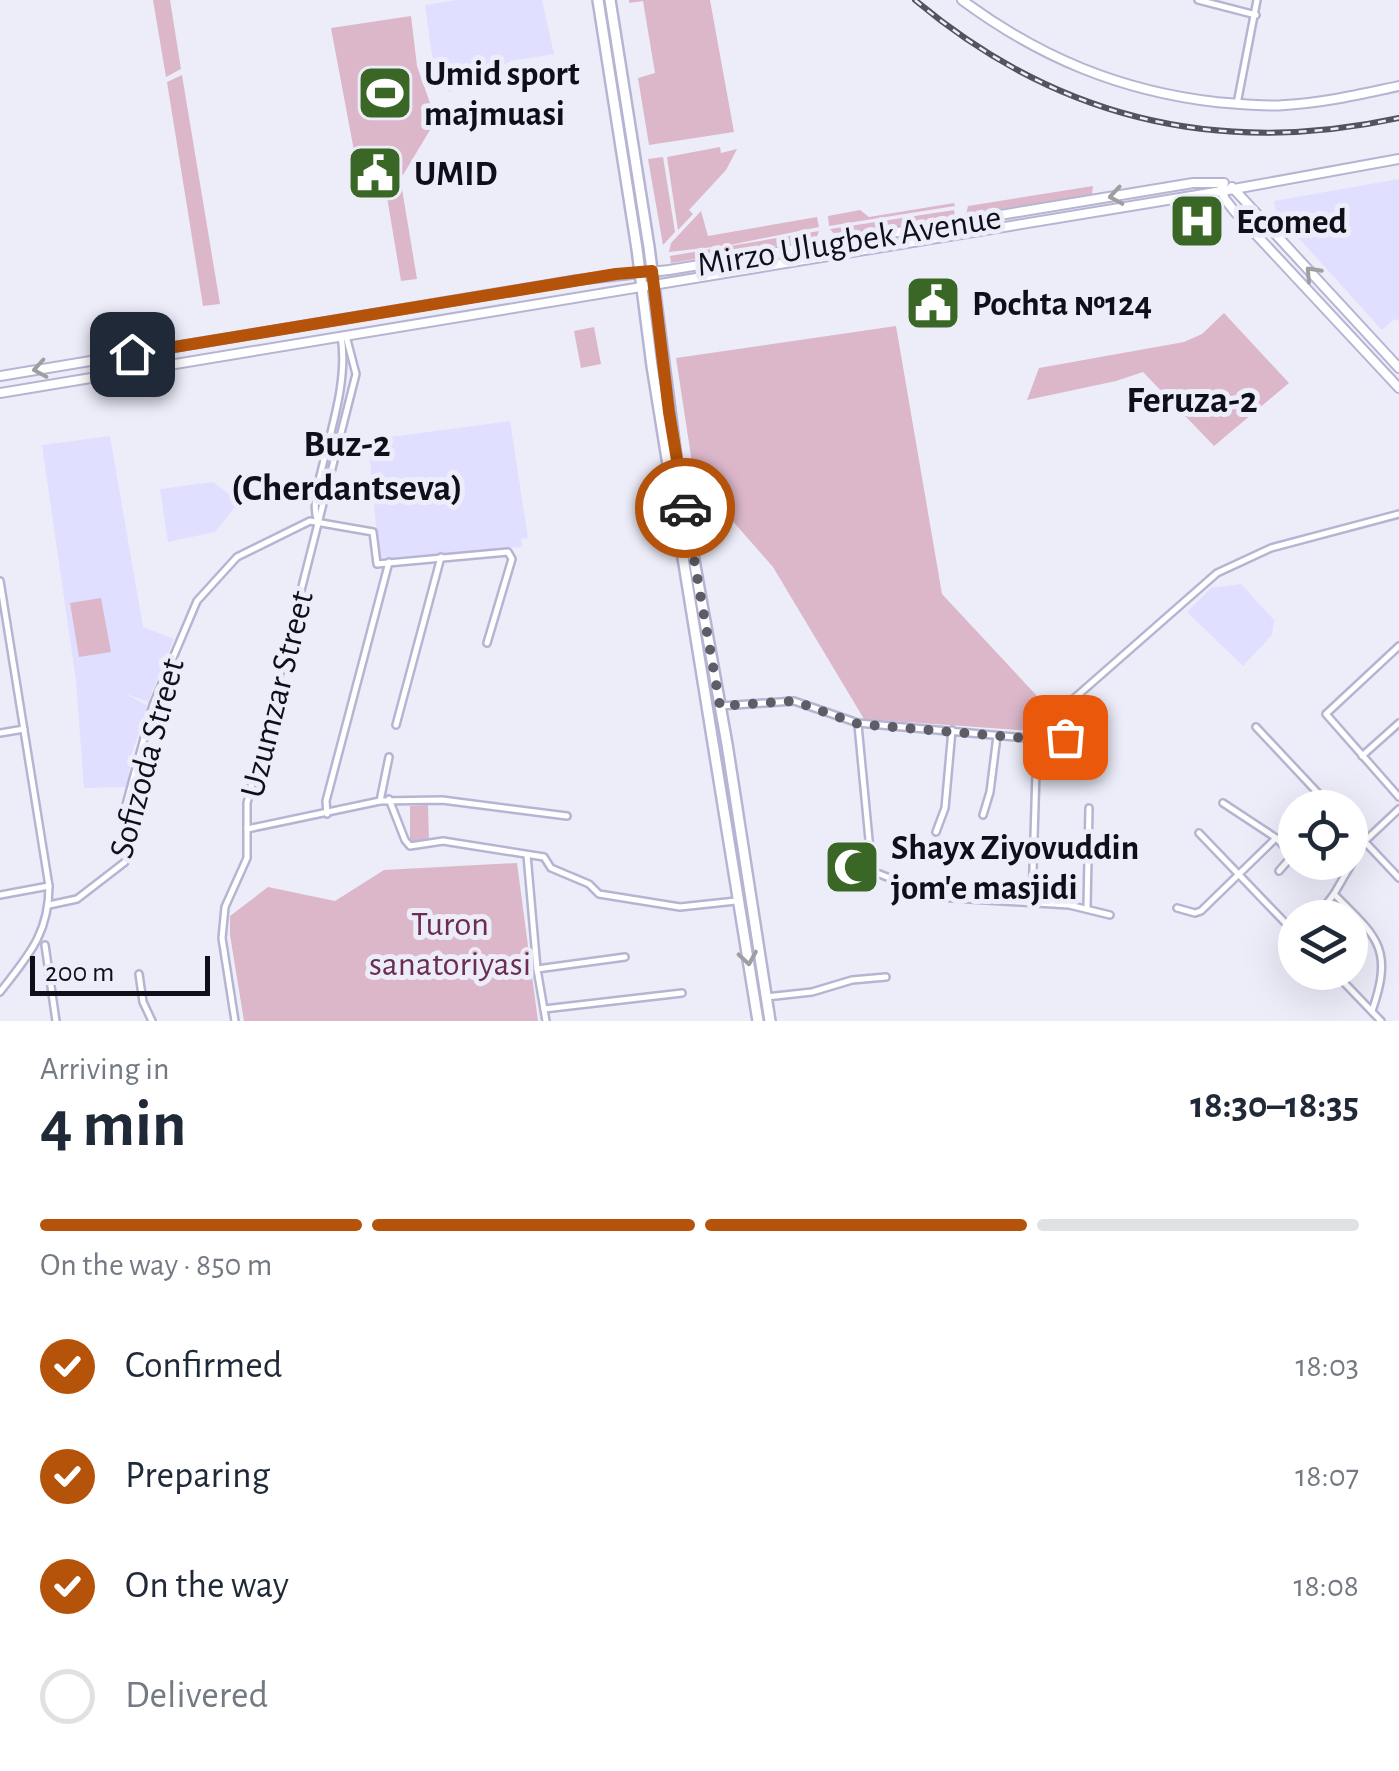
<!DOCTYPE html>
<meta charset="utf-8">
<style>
:root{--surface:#fff;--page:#f2f2f3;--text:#1f2937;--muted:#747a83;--line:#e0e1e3;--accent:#b45309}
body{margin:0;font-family:"Alegreya Sans",sans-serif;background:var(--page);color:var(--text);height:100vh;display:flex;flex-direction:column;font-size:38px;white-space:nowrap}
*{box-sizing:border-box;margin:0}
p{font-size:32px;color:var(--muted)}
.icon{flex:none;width:55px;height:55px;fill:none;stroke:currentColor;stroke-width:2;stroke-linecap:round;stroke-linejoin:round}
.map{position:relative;height:1021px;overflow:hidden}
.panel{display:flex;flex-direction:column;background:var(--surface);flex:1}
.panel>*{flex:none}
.tools{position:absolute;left:1278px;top:790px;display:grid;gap:20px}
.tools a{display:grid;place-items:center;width:90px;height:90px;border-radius:50%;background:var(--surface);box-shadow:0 10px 40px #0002;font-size:50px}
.scale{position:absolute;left:30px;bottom:25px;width:180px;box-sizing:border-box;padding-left:10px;border:5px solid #0f0f19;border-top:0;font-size:28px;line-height:35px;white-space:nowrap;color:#0f0f19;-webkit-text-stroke:8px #ededfa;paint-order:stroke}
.pin{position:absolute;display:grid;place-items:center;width:85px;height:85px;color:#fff;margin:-42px;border-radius:20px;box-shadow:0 5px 15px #0006}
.courier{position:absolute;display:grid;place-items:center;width:100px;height:100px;margin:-50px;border:8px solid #b45309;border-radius:50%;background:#fff;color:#222;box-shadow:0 2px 12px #0007}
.overview em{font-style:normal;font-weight:700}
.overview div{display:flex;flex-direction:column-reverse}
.overview{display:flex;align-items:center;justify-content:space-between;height:170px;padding:0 40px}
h1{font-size:65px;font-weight:700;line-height:75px}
.bar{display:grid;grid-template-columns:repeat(4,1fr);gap:15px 10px;align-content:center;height:120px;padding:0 40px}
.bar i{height:12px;border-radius:8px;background:var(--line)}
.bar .selected{background:var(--accent)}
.bar p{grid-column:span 4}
ol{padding:0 40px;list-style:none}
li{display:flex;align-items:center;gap:30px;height:110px}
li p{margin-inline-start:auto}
li .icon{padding:10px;border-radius:50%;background:var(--accent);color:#fff;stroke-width:4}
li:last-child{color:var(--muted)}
li i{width:55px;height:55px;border:5px solid var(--line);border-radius:50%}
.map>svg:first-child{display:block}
</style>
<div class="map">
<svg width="1399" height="1021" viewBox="0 0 1399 1021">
<rect width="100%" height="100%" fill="#ededfa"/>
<g fill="#e0dfff">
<polygon points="457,0 542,0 554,54 511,61 449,92 434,70 425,5"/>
<polygon points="1399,179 1399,321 1394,319 1382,330 1276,213 1274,201"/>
<polygon points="510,421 528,538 521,539 522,547 379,558 368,440"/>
<polygon points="110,436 143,627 174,639 148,702 124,693 148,706 132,753 127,787 84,788 76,681 42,445"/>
<polygon points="213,482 239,502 215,532 168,542 160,489"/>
<polygon points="1241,584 1274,620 1272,635 1243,666 1187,612 1211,588"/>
</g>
<g fill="#dcb7ca">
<polygon points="153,0 170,0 181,69 166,77"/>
<polygon points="629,0 710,0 734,132 649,145 638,78 655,73 643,1 629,3"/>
<polygon points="411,16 417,66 436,120 403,175 372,177 369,166 354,151 331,28"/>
<polygon points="182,75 220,304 203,306 167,82"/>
<polygon points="720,147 721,153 737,149 726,170 689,210 693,214 678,230 667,157"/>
<polygon points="663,157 675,232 663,245 648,159"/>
<polygon points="401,183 417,279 401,281 385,185"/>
<polygon points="1093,186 1092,194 966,215 968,206"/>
<polygon points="954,203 955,206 829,226 828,216 860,210 869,217"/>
<polygon points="954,210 955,217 836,236 830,229"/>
<polygon points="701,211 708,236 817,217 819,227 730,245 669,252 671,243"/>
<polygon points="819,231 816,239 671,263 670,256"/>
<polygon points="1224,313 1289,383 1214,446 1143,372 1116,381 1027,400 1039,368 1184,342 1202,334"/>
<polygon points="896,326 942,594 1064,725 1061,733 864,719 773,567 715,501 706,509 698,502 676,358"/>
<polygon points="594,327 601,364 581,368 574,331"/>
<polygon points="101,598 111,652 79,657 70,603"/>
<polygon points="428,805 429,841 410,841 410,806"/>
<polygon points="517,863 538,1021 244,1021 230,935 230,916 268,887 335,901 384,870"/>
</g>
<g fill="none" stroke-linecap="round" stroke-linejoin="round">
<g stroke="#b5b5d3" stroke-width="10">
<g id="street">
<polyline points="1198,0 1256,15"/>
<polyline points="1237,104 1257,0"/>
<path d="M317 519C312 502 319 481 323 464 333 423 348 377 341 336"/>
<path d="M0 581 49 886C49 934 28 956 0 992"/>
<polyline points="1399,646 1326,714 1399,797"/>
<polyline points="720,706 794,701 858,723 1037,739 1066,735 1070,702 1217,573 1271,548 1399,514"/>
<polyline points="396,725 441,557"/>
<polyline points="858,725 872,871 937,897 1069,905 1110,915"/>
<polyline points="1256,727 1332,808"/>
<polyline points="0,733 24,729"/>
<polyline points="1362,756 1399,723"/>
<polyline points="389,799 405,840 410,846 443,841 544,857 551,868 589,884 599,894 680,907 736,901"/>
<polyline points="380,801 442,800 567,816"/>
<polyline points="327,814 326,801 389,562"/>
<polyline points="983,815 990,792 997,736"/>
<polyline points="1350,826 1399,878"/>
<polyline points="247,829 380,801 389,757"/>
<polyline points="936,832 945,808 952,730"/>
<polyline points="1199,833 1295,933"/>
<polyline points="1276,838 1293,855 1279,871"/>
<polyline points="527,855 537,969 546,1021"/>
<path d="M1334 894C1377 937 1394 948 1372 1011"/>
<polyline points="0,895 49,886"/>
<polyline points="1032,902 1037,740"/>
<polyline points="49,905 77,899 125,862 129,844 123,816 153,705 197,601 237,557 310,521 373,532 377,564 508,552 512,559 487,643"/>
<polyline points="1087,907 1089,808"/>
<polyline points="1177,908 1195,913 1201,911 1276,838 1223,803"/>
<polyline points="1316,918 1334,894 1365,841 1399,809"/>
<polyline points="45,945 56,1021"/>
<polyline points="537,969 625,957"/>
<polyline points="1334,972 1381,1021"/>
<polyline points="139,974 143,1002 152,1021"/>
<polyline points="766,997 812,992 852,980 886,977"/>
<polyline points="544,1009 682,993"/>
<polyline points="235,1021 222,938 225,907 247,858 247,803 356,374 346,336"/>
</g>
</g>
<g stroke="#b5b5d3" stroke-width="12">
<g id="secondary">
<path d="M962 0C1039 57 1120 91 1216 102 1239 104 1262 107 1285 105 1324 103 1361 94 1399 86"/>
<polyline points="1234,189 1399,159"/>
</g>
</g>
<g stroke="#b5b5d3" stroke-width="12">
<g id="primary">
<polyline points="1222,187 1224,198 1235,212 1399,388"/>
<polyline points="1232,187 1399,368"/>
<polyline points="0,376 577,280 669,270 1193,183 1224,183"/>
<polyline points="0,393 1234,189"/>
</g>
</g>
<g stroke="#b5b5d3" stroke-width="14">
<g id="highway">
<polyline points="598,0 637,249 652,366 758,1021"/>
<polyline points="610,0 649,247 677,465 727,744 770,1021"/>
</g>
</g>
<use href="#street" stroke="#fff" stroke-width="5"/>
<use href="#secondary" stroke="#fff" stroke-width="8"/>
<use href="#primary" stroke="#fff" stroke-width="8"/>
<use href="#highway" stroke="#fff" stroke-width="9"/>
<g stroke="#53535e" stroke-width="6">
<path id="rail" d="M915 0C1057 119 1218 157 1399 118"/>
</g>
<use href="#rail" stroke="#ededfa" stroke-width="2.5" stroke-dasharray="8" stroke-linecap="butt"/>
</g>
<defs><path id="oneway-chevron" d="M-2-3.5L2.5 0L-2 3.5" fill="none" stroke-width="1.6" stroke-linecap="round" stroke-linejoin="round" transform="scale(2.5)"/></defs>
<g stroke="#9f9fa3">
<use href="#oneway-chevron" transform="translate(1116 196) rotate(171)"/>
<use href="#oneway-chevron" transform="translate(1312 273) rotate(-133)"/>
<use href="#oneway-chevron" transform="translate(40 369) rotate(170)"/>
<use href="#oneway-chevron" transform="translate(748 958) rotate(81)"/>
</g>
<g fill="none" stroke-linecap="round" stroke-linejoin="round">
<polyline stroke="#5d5d68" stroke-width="10" stroke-dasharray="0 18" points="685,508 720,706 794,701 858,724 1037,739 1065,737"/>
<polyline stroke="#b45309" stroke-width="12" points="132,354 616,274 652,271 669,412 685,508"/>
</g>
<defs>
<g id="stadium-square" transform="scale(2.875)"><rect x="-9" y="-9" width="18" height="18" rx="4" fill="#3a6726" stroke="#ededfa"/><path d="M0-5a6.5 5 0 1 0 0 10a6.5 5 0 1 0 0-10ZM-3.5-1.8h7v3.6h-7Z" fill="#fff"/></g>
<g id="civic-square" transform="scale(2.875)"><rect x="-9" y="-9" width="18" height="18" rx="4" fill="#3a6726" stroke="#ededfa"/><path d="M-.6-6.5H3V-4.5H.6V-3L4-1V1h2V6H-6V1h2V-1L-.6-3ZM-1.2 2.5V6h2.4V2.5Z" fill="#fff"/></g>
<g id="hospital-square" transform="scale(2.875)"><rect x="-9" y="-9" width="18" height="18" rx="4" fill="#3a6726" stroke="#ededfa"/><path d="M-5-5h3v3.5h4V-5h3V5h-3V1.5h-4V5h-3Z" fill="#fff"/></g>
<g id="mosque-square" transform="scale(2.875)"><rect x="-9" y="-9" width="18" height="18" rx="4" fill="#3a6726" stroke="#ededfa"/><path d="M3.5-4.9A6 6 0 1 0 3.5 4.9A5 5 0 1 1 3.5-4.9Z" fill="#fff"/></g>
</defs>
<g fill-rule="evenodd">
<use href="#stadium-square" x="385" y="93"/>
<use href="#civic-square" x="375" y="173"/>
<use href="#hospital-square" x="1197" y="221"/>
<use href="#civic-square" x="933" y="303"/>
<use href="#mosque-square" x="852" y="867"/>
</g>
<g text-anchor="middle" stroke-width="10" stroke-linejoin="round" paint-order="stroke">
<g font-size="35" font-weight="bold" fill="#0f0f19" stroke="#ededfa" text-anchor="start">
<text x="424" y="85">Umid sport<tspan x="424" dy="40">majmuasi</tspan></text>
<text x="414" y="185">UMID</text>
<text x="1236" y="233">Ecomed</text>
<text x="972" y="315">Pochta №124</text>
<text x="891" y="859">Shayx Ziyovuddin<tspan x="891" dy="40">jom'e masjidi</tspan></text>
</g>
<g font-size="35" fill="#0f0f19" stroke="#ededfa">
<text transform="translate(849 240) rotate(-9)" y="12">Mirzo Ulugbek Avenue</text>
<text transform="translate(276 694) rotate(-76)" y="12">Uzumzаr Street</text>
<text transform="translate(146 758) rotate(-75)" y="12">Sofizoda Street</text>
</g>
<g font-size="35" fill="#6b2d52" stroke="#ededfa">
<text x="450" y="935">Turon<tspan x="450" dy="40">sanatoriyasi</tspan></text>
</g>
<g font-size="38" font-weight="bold" fill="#0f0f19" stroke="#ededfa">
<text x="1192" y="412">Feruza-2</text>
<text x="347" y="456">Buz-2<tspan x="347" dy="44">(Cherdantseva)</tspan></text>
</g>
</g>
</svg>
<div class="tools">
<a><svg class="icon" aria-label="locate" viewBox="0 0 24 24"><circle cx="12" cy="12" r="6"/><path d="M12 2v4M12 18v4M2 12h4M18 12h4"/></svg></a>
<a><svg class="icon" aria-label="layers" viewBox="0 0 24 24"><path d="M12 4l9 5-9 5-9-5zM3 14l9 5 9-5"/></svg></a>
</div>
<div class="scale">200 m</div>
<div class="pin" style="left:1065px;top:737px;background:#ea580c"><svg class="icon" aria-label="bag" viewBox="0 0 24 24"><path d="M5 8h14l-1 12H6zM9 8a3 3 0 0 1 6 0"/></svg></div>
<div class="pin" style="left:132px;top:354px;background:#1f2937"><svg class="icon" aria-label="home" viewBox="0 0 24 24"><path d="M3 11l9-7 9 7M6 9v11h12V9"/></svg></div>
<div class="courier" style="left:685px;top:508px"><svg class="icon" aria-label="car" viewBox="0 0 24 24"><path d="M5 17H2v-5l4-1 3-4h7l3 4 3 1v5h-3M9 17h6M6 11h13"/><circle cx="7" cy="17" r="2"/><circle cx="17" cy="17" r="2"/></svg></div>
</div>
<section class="panel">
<div class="overview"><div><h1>4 min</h1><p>Arriving in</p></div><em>18:30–18:35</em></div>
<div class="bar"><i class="selected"></i><i class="selected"></i><i class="selected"></i><i></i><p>On the way · 850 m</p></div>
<ol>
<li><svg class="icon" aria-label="check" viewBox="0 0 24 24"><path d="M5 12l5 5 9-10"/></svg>Confirmed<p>18:03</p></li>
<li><svg class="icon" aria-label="check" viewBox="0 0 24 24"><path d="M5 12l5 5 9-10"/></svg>Preparing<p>18:07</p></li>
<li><svg class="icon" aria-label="check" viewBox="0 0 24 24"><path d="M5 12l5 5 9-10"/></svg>On the way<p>18:08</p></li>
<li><i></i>Delivered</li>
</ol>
</section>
